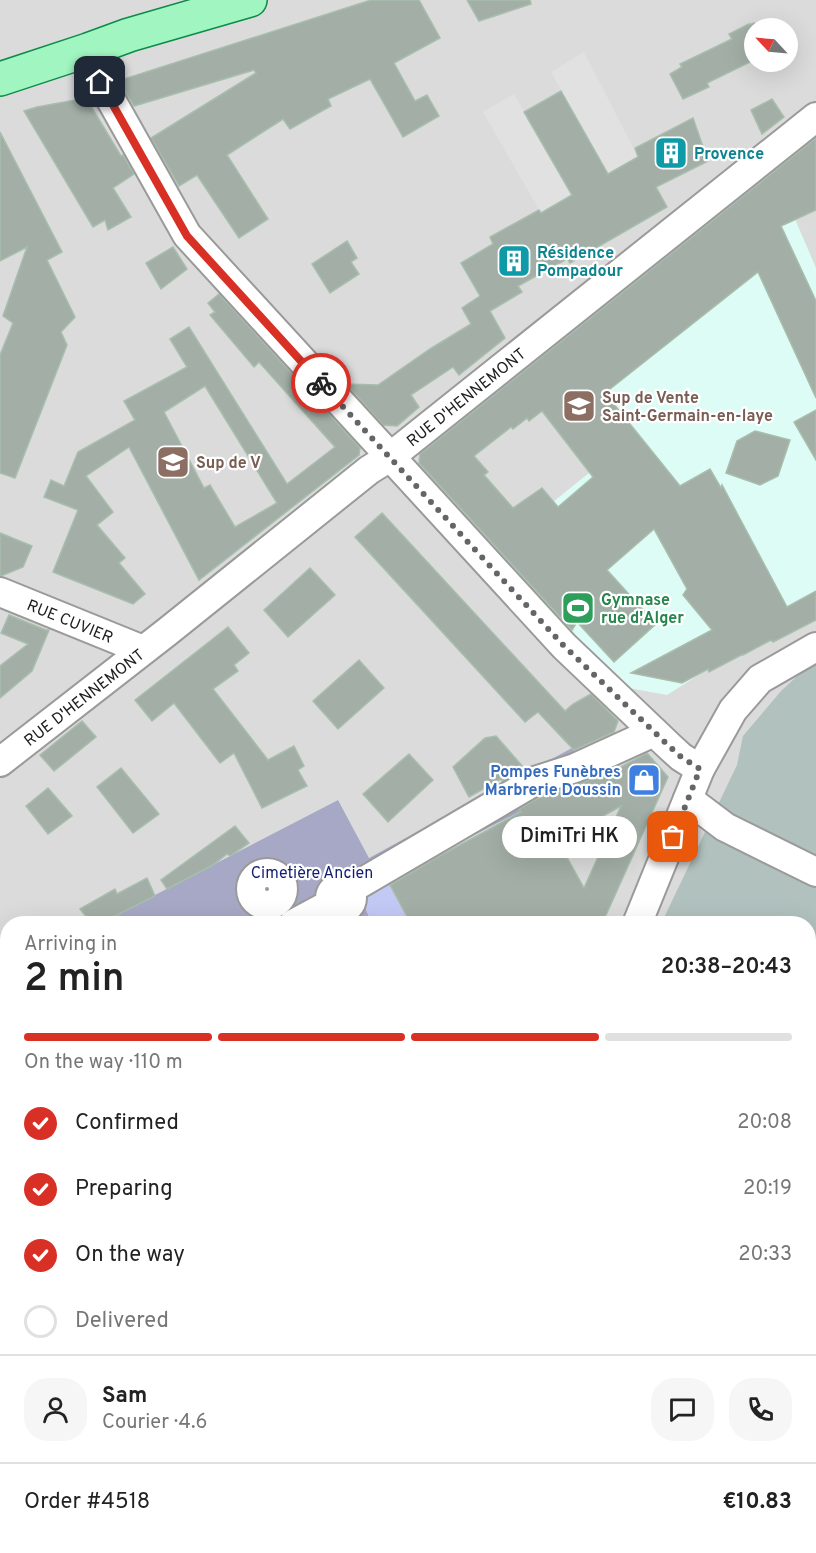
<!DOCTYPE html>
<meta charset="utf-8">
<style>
:root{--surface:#fff;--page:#f6f6f6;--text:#222;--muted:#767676;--line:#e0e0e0;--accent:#d93025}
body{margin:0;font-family:Overpass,sans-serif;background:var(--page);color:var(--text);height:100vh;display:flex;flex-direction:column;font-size:22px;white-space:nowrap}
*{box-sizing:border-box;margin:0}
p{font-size:20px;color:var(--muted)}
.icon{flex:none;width:33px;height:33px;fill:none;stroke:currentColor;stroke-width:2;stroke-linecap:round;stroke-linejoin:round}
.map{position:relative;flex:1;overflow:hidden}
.sheet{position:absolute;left:0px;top:916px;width:816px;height:638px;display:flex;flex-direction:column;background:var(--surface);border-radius:24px 24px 0 0;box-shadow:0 6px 24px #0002}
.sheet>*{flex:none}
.needle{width:39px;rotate:296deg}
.controls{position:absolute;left:744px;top:18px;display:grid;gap:12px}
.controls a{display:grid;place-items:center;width:54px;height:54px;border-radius:50%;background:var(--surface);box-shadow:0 6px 24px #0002;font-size:30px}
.pin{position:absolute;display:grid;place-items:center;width:51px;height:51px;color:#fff;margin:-26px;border-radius:12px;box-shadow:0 3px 9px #0006}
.courier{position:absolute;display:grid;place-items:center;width:60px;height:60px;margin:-30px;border:4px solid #d93025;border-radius:50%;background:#fff;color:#222;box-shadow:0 2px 8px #0007}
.bubble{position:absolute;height:42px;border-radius:21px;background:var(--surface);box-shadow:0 6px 24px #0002;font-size:20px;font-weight:600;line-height:42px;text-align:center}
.head em{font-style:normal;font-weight:600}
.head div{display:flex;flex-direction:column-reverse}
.head{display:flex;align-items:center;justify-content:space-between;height:102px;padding:0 24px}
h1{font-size:39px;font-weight:600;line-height:45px}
.bar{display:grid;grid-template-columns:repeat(4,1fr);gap:9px 6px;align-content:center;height:72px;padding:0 24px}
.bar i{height:8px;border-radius:4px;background:var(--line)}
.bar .on{background:var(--accent)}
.bar p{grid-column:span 4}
.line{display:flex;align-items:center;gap:15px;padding:0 24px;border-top:2px solid var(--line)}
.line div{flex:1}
.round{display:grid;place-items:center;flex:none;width:63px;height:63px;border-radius:24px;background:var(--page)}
ol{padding:0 24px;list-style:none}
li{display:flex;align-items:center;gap:18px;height:66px}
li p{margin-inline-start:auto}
li .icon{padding:6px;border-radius:50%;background:var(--accent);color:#fff;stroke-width:4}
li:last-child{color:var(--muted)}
li i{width:33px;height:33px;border:3px solid var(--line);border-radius:50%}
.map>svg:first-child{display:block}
</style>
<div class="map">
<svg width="816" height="1553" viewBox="0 0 816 1553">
<rect width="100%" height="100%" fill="#e4ede8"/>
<path fill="#dadbda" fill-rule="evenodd" d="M0 0H816V1553H49L56 1546H808V924H372L360 895 573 749 369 858 338 800 99 924H8L7 972 0 976ZM754 28H788V62H754Z"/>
<polygon fill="#defcf6" points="774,170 816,268 816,616 708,669 667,695 623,687 503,556 524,536 553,502 605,460 534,401 515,378"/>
<polygon fill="#b0c1be" points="816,664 816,1268 809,1271 808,924 661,924 737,765 743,736 782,690 805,669"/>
<g fill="#a6a8c5">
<polygon points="572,748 578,754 581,780 360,894 372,924 99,924 338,800 369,858"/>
<polygon points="7,972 8,1546 56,1547 49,1553 0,1553 0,976"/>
</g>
<polygon fill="#c3c9f5" points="389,883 411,924 372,924 360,895"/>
<g fill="#e1e1e1">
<polygon points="584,52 638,157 608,174 551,72"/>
<polygon points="514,94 572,195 541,213 483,112"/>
</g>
<g fill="#a3afa6" stroke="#a7bead" stroke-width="1.5" fill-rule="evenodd">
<polygon points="371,0 419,0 440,38 394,63 415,101 427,95 439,116 403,137 370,79 328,99 331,106 290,129 283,119 227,155 268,219 239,238 197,175 179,186 151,138 256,73 254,70 134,106 122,86 124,79"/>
<polygon points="467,0 530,0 531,4 479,21"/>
<polygon points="754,23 755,28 754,60 707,83 709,87 683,99 670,74 682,67 680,64 732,39 729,34 749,24 749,25"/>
<polygon points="561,91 608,174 638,157 635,148 693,118 708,161 656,187 667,207 570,263 567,259 518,286 522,292 490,311 505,338 459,375 453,367 411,395 419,407 397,426 383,425 346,384 378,385 430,349 471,324 462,308 480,296 461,263 493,244 490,237 539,210 541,213 572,195 524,112"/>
<polygon points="86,98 121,156 123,155 134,174 113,188 131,217 108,230 105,220 93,227 24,111 37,107"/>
<polygon points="772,99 784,117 762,134 751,110"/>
<polygon points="0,132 62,252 47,260 75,317 61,332 67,345 15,478 0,473 0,355 13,323 3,316 27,247 0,261"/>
<path d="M816 138V210L781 226 816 301V398L758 272 605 393 680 486 710 469 721 488 722 485 787 607 816 591V620L773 642 771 640 743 655V654L709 672 708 669 682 683 631 673 712 630 683 595 687 589 654 529 607 570 656 624 614 662 577 622 572 630 419 463 420 454ZM542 411 593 477 558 507 542 488 513 508 484 475 488 472 474 456 511 427 513 429 527 418 529 421Z"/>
<polygon points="347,241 357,258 351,262 359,274 330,293 312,264"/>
<polygon points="173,247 187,269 161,289 146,263"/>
<path d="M219 294 360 448 359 455 199 580 129 447 86 476 113 512 97 525 125 558 119 563 145 594 133 604 53 572 78 510 44 497 51 480 64 486 78 452 135 420 124 401 187 367 170 339 189 327 287 484 335 447 259 362 254 367 210 315 215 312 208 303ZM205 386 277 503 235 527 210 485 204 488 164 412Z"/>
<polygon points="816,410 816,460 794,422"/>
<polygon points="755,431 790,440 778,476 760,485 726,473 737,441"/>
<polygon points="382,513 565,711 573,704 591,694 618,721 614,732 574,750 538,712 525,722 355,537"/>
<polygon points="0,533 32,546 23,567 1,576 0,576"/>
<polygon points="310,568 335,595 288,637 264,610"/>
<polygon points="9,615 46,630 49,630 32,671 0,698 0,666 28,644 1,633"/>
<polygon points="228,627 249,653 234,665 238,671 213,689 268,760 294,746 304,766 298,770 307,786 262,808 234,753 220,763 174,703 152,721 135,700"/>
<polygon points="359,660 384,688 338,729 313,701"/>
<polygon points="82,721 96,737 54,771 40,755"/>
<polygon points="496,736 524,768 502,781 501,779 469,797 453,767 485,738"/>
<path d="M647 753 668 777 602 924H411L390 885 436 858 521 812 519 809 542 796 556 792 557 793 599 775 598 779ZM621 806 584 888 558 841Z"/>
<polygon points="409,754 433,780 388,822 363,794"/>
<polygon points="121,768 159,814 133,833 97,787"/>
<polygon points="48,788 72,816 48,834 26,806"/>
<polygon points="235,826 249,843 230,856 227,854 213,865 167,889 161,880"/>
<polygon points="147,878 155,896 99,924 92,924 80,909 115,889 117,894"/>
</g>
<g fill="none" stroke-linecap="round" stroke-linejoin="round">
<g stroke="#9a9a9a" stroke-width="32">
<g id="minor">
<polyline points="88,50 101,82 187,235 564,646 669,746 681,757 700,769"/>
<path id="s1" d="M0 592 143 650"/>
<path id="s2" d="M0 762 167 632 369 470 390 457 816 117"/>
<polyline points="688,799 725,827 816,872"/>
<circle cx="267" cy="889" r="16"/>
<circle cx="341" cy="898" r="11"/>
<polyline points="349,890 535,781 575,768 654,732"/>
<polyline points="293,924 332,903"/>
<polyline points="637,924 700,769 733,710 760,679 816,647"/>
<polyline points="0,1081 8,1077"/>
<polyline points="0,1129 8,1144"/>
<polyline points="0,1209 8,1205"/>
<polyline points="0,1351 8,1365"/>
<polyline points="0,1523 8,1516"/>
<polyline points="808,1527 816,1543"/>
<polyline points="430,1546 433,1553"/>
<polyline points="172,1553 182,1546"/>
<polyline points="347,1553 350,1546"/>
</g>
</g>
<g stroke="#0b8b47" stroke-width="36">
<polyline id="major" points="0,79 88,50 129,35 250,0"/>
</g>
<polyline stroke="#7fef73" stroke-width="4" stroke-dasharray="3 3" stroke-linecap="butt" points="130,1553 140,1546"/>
<use href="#minor" stroke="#fff" stroke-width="28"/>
<use href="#major" stroke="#a1f5c0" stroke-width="33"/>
</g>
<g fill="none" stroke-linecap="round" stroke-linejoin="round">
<polyline stroke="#636664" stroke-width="6" stroke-dasharray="0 10.8" points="321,383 564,646 669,746 681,757 700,769 673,837"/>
<polyline stroke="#d93025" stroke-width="8" points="100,82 187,236 321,383"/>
</g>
<defs>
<g id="building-square" transform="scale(1.725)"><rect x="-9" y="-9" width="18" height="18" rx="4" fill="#0f9aa8" stroke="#fff"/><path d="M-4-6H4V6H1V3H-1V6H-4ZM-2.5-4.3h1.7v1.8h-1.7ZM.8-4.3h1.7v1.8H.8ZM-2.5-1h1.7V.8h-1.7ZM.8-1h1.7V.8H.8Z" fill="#fff"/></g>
<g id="university-square" transform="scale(1.725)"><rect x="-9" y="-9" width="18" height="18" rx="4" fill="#8d6e63" stroke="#fff"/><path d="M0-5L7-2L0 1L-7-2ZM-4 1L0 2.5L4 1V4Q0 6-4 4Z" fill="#fff"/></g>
<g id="stadium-square" transform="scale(1.725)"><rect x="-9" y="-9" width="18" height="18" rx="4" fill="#2e9e5b" stroke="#fff"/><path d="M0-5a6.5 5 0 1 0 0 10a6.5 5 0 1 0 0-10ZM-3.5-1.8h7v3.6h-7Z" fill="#fff"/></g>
<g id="shop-square" transform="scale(1.725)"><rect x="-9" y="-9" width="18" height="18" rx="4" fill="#3f7fe0" stroke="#fff"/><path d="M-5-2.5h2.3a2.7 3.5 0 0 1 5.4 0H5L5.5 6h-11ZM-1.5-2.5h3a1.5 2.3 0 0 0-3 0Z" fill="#fff"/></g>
</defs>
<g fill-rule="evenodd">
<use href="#building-square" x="671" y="153"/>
<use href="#building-square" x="514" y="261"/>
<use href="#university-square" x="579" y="406"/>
<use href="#university-square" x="173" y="462"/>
<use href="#stadium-square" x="578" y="608"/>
<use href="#shop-square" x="644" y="780"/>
</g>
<g text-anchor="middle" stroke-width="4.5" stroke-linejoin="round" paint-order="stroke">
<g font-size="16" font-weight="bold" fill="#0d838f" stroke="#fff" text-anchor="start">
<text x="694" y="159">Provence</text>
<text x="537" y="258">Résidence<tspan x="537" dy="18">Pompadour</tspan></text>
</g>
<g font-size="16" fill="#1d1d1d" stroke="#fff">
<text dy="6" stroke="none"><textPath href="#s2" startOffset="592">RUE D'HENNEMONT</textPath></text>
<text dy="6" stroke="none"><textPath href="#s1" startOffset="76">RUE CUVIER</textPath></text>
<text dy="6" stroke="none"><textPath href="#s2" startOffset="106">RUE D'HENNEMONT</textPath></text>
</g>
<g font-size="16" font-weight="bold" fill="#785e54" stroke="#fff" text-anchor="start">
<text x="602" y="403">Sup de Vente<tspan x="602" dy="18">Saint-Germain-en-laye</tspan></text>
<text x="196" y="468">Sup de V</text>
</g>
<g font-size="16" font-weight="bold" fill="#27864d" stroke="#fff" text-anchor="start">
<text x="601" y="605">Gymnase<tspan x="601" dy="18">rue d'Alger</tspan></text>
</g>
<g font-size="16" font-weight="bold" fill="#366cbe" stroke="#fff" text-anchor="end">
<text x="621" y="777">Pompes Funèbres<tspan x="621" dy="18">Marbrerie Doussin</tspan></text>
</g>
<g font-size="16" fill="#131e73" stroke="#fff">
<text x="312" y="878">Cimetière Ancien</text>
</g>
</g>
</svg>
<div class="controls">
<a><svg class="needle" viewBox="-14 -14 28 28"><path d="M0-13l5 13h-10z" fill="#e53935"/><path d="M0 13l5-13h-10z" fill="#767676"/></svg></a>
</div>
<div class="pin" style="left:673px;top:837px;background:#ea580c"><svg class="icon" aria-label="bag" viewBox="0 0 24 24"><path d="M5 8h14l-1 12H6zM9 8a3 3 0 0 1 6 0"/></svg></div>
<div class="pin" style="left:100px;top:82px;background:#1f2937"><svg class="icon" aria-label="home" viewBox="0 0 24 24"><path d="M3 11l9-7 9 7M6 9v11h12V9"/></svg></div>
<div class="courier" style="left:321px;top:383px"><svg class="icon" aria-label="bike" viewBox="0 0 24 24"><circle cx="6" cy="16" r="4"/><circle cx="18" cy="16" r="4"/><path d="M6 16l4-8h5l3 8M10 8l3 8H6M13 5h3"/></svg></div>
<div class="bubble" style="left:502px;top:816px;width:135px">DimiTri HK</div>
<section class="sheet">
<div class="head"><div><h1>2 min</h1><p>Arriving in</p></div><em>20:38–20:43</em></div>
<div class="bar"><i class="on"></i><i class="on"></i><i class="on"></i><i></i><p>On the way · 110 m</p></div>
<ol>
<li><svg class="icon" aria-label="check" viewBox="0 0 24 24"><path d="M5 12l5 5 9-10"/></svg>Confirmed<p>20:08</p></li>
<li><svg class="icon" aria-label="check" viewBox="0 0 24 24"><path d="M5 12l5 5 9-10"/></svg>Preparing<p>20:19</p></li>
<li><svg class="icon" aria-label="check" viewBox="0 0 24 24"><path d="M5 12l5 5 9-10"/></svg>On the way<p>20:33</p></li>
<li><i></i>Delivered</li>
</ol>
<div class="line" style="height:108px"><a class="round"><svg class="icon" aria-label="person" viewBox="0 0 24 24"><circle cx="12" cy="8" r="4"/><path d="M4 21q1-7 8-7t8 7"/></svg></a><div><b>Sam</b><p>Courier · 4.6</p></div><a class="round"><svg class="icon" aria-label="chat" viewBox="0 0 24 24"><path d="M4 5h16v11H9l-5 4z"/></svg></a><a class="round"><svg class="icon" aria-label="phone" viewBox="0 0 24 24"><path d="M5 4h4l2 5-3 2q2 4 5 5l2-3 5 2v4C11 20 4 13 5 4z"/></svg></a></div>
<div class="line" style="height:78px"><div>Order #4518</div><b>€10.83</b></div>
</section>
</div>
